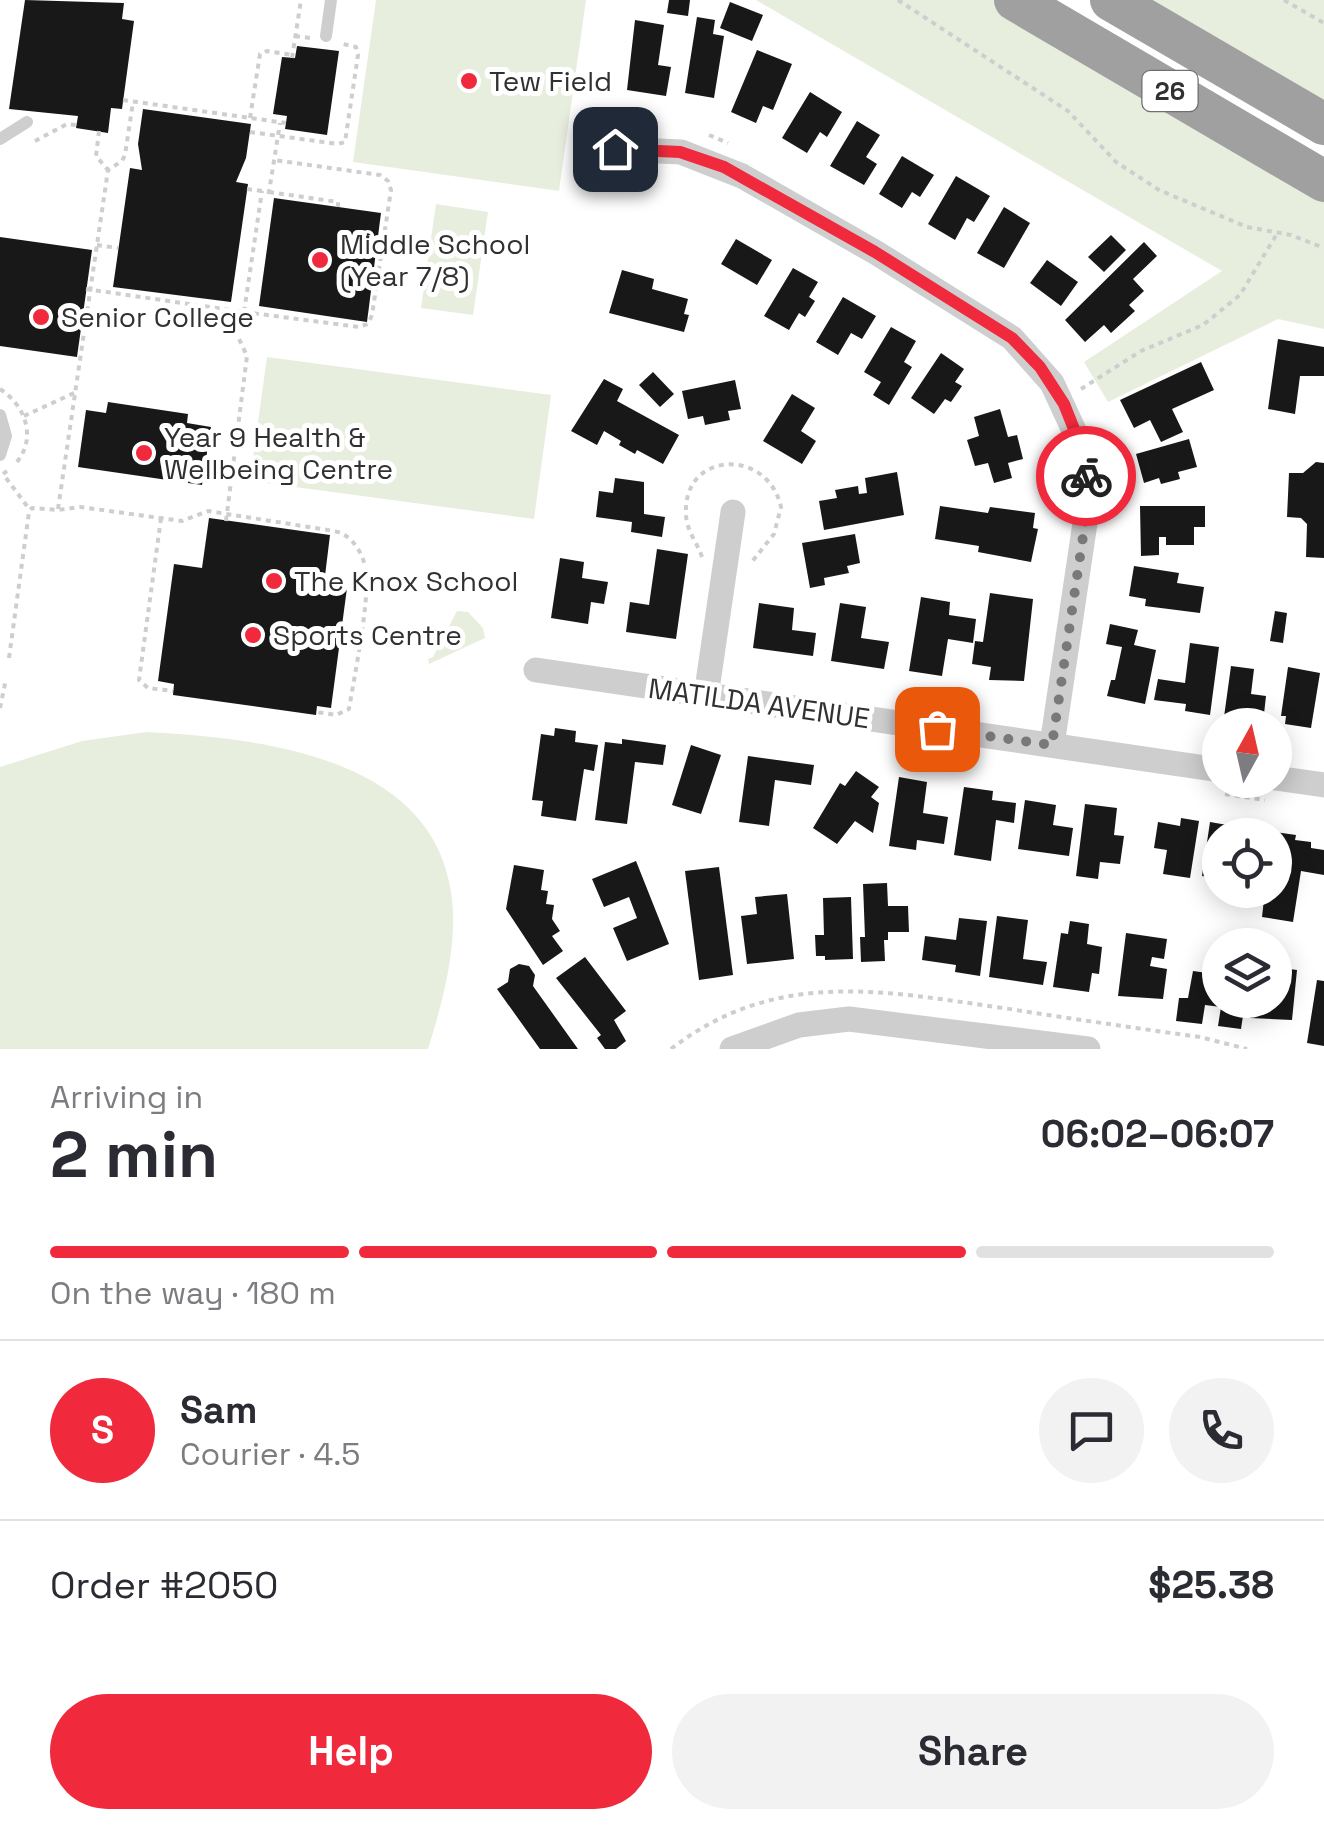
<!DOCTYPE html>
<meta charset="utf-8">
<style>
:root{--surface:#fff;--page:#f2f2f3;--text:#2b2b33;--muted:#7c7c81;--line:#e1e1e2;--accent:#f02a3c}
body{margin:0;font-family:"Space Grotesk",sans-serif;background:var(--page);color:var(--text);height:100vh;display:flex;flex-direction:column;font-size:38px;white-space:nowrap}
*{box-sizing:border-box;margin:0}
p{font-size:32px;color:var(--muted)}
.icon{flex:none;width:55px;height:55px;fill:none;stroke:currentColor;stroke-width:2;stroke-linecap:round;stroke-linejoin:round}
.map{position:relative;height:1049px;overflow:hidden}
.sheet{display:flex;flex-direction:column;background:var(--surface);flex:1}
.sheet>*{flex:none}
.needle{width:65px;rotate:8deg}
.fabs{position:absolute;left:1202px;top:708px;display:grid;gap:20px}
.fabs a{display:grid;place-items:center;width:90px;height:90px;border-radius:50%;background:var(--surface);box-shadow:0 5px 25px #0003;font-size:50px}
.pin{position:absolute;display:grid;place-items:center;width:85px;height:85px;color:#fff;margin:-42px;border-radius:20px;box-shadow:0 5px 15px #0006}
.courier{position:absolute;display:grid;place-items:center;width:100px;height:100px;margin:-50px;border:8px solid #f02a3c;border-radius:50%;background:#fff;color:#222;box-shadow:0 2px 12px #0007}
.overview em{font-style:normal;font-weight:700}
.overview div{display:flex;flex-direction:column-reverse}
.overview{display:flex;align-items:center;justify-content:space-between;height:170px;padding:0 50px}
h1{font-size:65px;font-weight:700;line-height:75px}
.bar{display:grid;grid-template-columns:repeat(4,1fr);gap:15px 10px;align-content:center;height:120px;padding:0 50px}
.bar i{height:12px;border-radius:8px;background:var(--line)}
.bar .active{background:var(--accent)}
.bar p{grid-column:span 4}
.line{display:flex;align-items:center;gap:25px;padding:0 50px;border-top:2px solid var(--line)}
.line div{flex:1}
.round{display:grid;place-items:center;flex:none;width:105px;height:105px;border-radius:52px;background:var(--page)}
.primary-button{display:flex;gap:20px;margin-top:auto;padding:20px 50px}
.primary-button a{flex:1;height:115px;border-radius:60px;background:var(--accent);color:#fff;font-size:40px;font-weight:700;line-height:115px;text-align:center}
.primary-button a+a{background:var(--page);color:var(--text)}
.map>svg:first-child{display:block}
</style>
<div class="map">
<svg width="1324" height="1049" viewBox="0 0 1324 1049">
<rect width="100%" height="100%" fill="#fff"/>
<g fill="#e7eede">
<polygon points="376,0 586,0 559,191 353,162"/>
<polygon points="756,0 1015,0 1324,181 1324,329 1278,319 1108,402 1084,362 1222,271"/>
<polygon points="1111,0 1324,0 1324,124"/>
<polygon points="436,204 488,212 473,315 421,308"/>
<polygon points="267,357 551,395 534,519 250,481"/>
<polygon points="457,611 468,612 483,628 485,638 429,664 428,659 433,657"/>
<path d="M147 732C257 738 431 755 451 892 459 942 443 1001 428 1049H0V767L82 741Z"/>
</g>
<g fill="#181818">
<polygon points="25,0 124,3 122,19 134,21 122,109 111,108 108,133 76,128 78,116 9,109"/>
<polygon points="669,0 690,0 688,16 667,13"/>
<polygon points="730,2 763,15 752,41 720,28"/>
<polygon points="697,17 715,20 713,34 724,36 714,98 685,93"/>
<polygon points="635,20 664,25 658,65 671,67 666,96 627,90"/>
<polygon points="297,46 339,51 327,135 285,129 287,116 273,114 282,57 295,58"/>
<polygon points="757,50 792,64 773,110 763,106 756,123 731,112"/>
<polygon points="810,92 842,112 827,137 820,132 807,153 782,138"/>
<polygon points="143,109 251,124 246,158 236,182 248,184 231,302 113,287 130,168 142,170 138,144"/>
<polygon points="857,121 880,135 866,157 877,164 864,185 830,166"/>
<polygon points="902,156 934,175 920,197 912,192 902,208 879,194"/>
<polygon points="956,176 990,196 974,222 967,218 955,240 928,224"/>
<polygon points="274,198 381,213 367,322 259,306"/>
<polygon points="1004,207 1030,223 1004,268 977,253"/>
<polygon points="1111,235 1126,250 1104,272 1088,257"/>
<polygon points="0,237 92,250 77,357 0,346"/>
<polygon points="736,239 772,260 757,285 721,264"/>
<polygon points="1144,242 1157,256 1133,279 1144,291 1129,305 1135,311 1111,333 1104,325 1085,342 1065,320"/>
<polygon points="1047,260 1078,282 1061,306 1030,283"/>
<polygon points="793,268 818,282 809,297 815,301 805,317 799,313 789,330 764,316"/>
<polygon points="622,270 654,279 652,289 688,299 684,314 689,315 684,332 609,313"/>
<polygon points="843,297 876,316 862,339 851,333 838,355 816,342"/>
<polygon points="891,327 916,341 904,362 912,367 889,405 873,395 881,382 864,372"/>
<polygon points="1278,339 1324,347 1324,376 1300,376 1295,414 1268,409"/>
<polygon points="941,353 964,369 955,382 962,386 951,402 945,399 934,414 911,398"/>
<polygon points="1201,362 1214,390 1172,409 1183,432 1161,442 1150,420 1134,428 1120,400"/>
<polygon points="653,372 674,394 660,407 639,385"/>
<polygon points="604,379 623,389 617,401 679,435 663,464 637,450 635,454 619,445 621,441 604,431 597,445 571,431"/>
<polygon points="735,380 741,409 728,411 730,420 705,425 703,416 688,419 682,391"/>
<polygon points="792,394 815,408 801,431 816,441 802,464 763,441"/>
<polygon points="108,402 188,414 187,423 211,427 202,485 78,467 86,410 106,413"/>
<polygon points="1000,409 1008,437 1017,435 1023,459 1008,463 1012,478 994,483 988,463 975,466 967,440 979,436 974,417"/>
<polygon points="1189,439 1197,467 1178,472 1180,479 1161,484 1159,478 1144,483 1136,454"/>
<polygon points="1316,462 1324,463 1324,558 1306,557 1307,524 1301,518 1287,517 1289,473 1303,473"/>
<polygon points="897,472 904,515 824,530 819,501 837,498 835,490 858,486 859,494 867,493 865,478"/>
<polygon points="615,478 644,482 644,514 665,517 662,537 631,532 632,522 596,517 599,491 613,493"/>
<polygon points="940,506 988,513 990,507 1035,513 1033,528 1038,529 1031,562 978,552 979,546 935,539"/>
<polygon points="1140,506 1205,506 1205,527 1194,527 1194,545 1166,545 1166,537 1159,537 1159,555 1141,556"/>
<polygon points="209,518 330,535 324,584 347,588 331,708 317,706 316,715 173,695 174,684 158,681 174,564 202,568"/>
<polygon points="855,534 860,563 847,566 849,573 824,578 825,585 810,588 802,543"/>
<polygon points="657,549 688,554 676,639 626,632 630,602 649,605"/>
<polygon points="560,558 584,562 582,578 608,582 604,604 591,602 588,624 551,618"/>
<polygon points="1134,566 1179,573 1177,583 1204,587 1200,613 1145,606 1146,599 1129,596"/>
<polygon points="990,593 1033,599 1024,681 989,680 991,667 972,664 975,641 983,642"/>
<polygon points="921,597 950,602 949,615 976,619 973,643 948,639 942,676 909,671"/>
<polygon points="759,603 794,608 792,630 816,633 813,656 753,648"/>
<polygon points="840,603 866,607 861,638 889,642 884,669 831,661"/>
<polygon points="1275,611 1287,613 1283,643 1270,641"/>
<polygon points="1110,624 1138,630 1134,645 1156,650 1145,704 1107,696 1111,680 1115,680 1122,647 1106,644"/>
<polygon points="1190,643 1219,647 1210,715 1185,711 1186,704 1154,700 1158,679 1185,683"/>
<polygon points="1231,666 1254,669 1251,694 1266,696 1263,723 1224,717"/>
<polygon points="1288,667 1320,673 1311,728 1285,724 1286,716 1281,716"/>
<polygon points="555,728 576,731 575,742 598,745 594,771 584,769 576,821 541,816 543,801 532,800 541,734 554,736"/>
<polygon points="622,739 666,745 663,765 635,762 627,824 595,820 605,742 622,744"/>
<polygon points="691,745 721,755 701,814 672,805"/>
<polygon points="748,756 814,765 811,785 775,780 769,826 739,822"/>
<polygon points="856,771 879,787 871,797 879,803 873,833 855,821 837,844 813,828 840,783 845,786"/>
<polygon points="899,777 927,782 923,813 948,817 944,844 917,840 916,850 889,846"/>
<polygon points="964,787 993,791 992,800 1016,803 1014,823 996,820 991,861 954,855"/>
<polygon points="1025,800 1056,805 1053,825 1073,828 1069,856 1018,849"/>
<polygon points="1085,804 1117,808 1114,835 1124,836 1120,864 1100,862 1098,879 1076,876"/>
<polygon points="1181,818 1199,821 1190,878 1163,874 1167,850 1154,848 1158,822 1180,826"/>
<polygon points="1210,822 1233,826 1231,835 1220,835 1220,879 1202,876"/>
<polygon points="1275,832 1296,835 1295,840 1311,842 1311,848 1324,850 1324,875 1301,871 1293,922 1262,917 1265,890 1275,890"/>
<polygon points="636,861 669,944 627,961 613,928 637,918 629,897 604,907 592,879"/>
<polygon points="514,865 544,870 541,890 548,891 546,904 554,905 552,919 560,931 552,936 563,951 543,965 506,909"/>
<polygon points="719,867 733,975 699,980 685,871"/>
<polygon points="887,883 888,906 908,906 909,932 888,932 888,940 884,940 885,961 861,962 860,937 865,937 863,884"/>
<polygon points="787,894 794,959 747,964 741,916 757,914 755,897"/>
<polygon points="851,897 853,959 825,960 825,956 816,956 815,935 824,935 823,898"/>
<polygon points="997,916 1028,920 1023,959 1047,962 1043,985 989,977"/>
<polygon points="959,918 987,921 980,976 955,972 956,965 922,960 925,936 956,940"/>
<polygon points="1070,921 1089,924 1087,944 1102,947 1099,974 1092,973 1089,992 1053,987 1061,933 1068,934"/>
<polygon points="1126,933 1167,939 1164,959 1152,957 1150,966 1167,969 1163,999 1118,996"/>
<polygon points="1218,952 1220,1000 1241,1000 1240,1008 1244,1009 1241,1029 1218,1026 1221,1007 1205,1005 1202,1024 1176,1021 1179,998 1188,998 1193,971 1215,974"/>
<polygon points="585,957 626,1011 614,1020 626,1041 616,1049 605,1049 597,1038 601,1035 556,978"/>
<polygon points="519,964 529,966 535,975 533,986 578,1049 540,1049 497,989 508,982 510,969"/>
<polygon points="1275,967 1297,970 1292,1020 1250,1018 1252,1000 1275,1000"/>
<polygon points="1317,980 1324,981 1324,1046 1307,1043"/>
</g>
<g fill="none" stroke-linecap="round" stroke-linejoin="round">
<g stroke="#cecece" stroke-width="4" stroke-dasharray="5 5" stroke-linecap="butt">
<polyline points="898,0 1068,111 1116,162 1159,190 1247,227 1291,235 1324,248"/>
<polyline points="1284,0 1324,23"/>
<polyline points="295,36 310,38"/>
<polyline points="292,58 301,0"/>
<polyline points="123,100 286,123"/>
<polyline points="250,118 260,54 267,51 292,55"/>
<polyline points="99,131 96,156 108,170"/>
<polyline points="250,132 338,144 345,142 358,55 356,47 339,43"/>
<polyline points="709,135 728,143"/>
<polyline points="35,141 67,124 76,125"/>
<polyline points="247,189 269,192 280,123"/>
<polyline points="269,192 338,202 338,207"/>
<polyline points="97,245 118,248"/>
<polyline points="86,289 244,312 262,191"/>
<polyline points="244,312 359,327 368,324 372,315 391,190 388,181 380,175 274,160"/>
<path d="M0 389C25 405 37 437 17 462"/>
<polyline points="1081,389 1141,351 1203,325 1240,295 1278,232"/>
<polyline points="24,416 74,393"/>
<polyline points="7,471 3,474 30,510"/>
<polyline points="58,509 108,170 122,161 125,155 133,102"/>
<polyline points="161,518 139,680 148,688 173,691"/>
<polyline points="226,521 247,356 233,326 232,310"/>
<path d="M702 557C697 542 686 530 686 514 683 450 768 448 781 507L774 534 751 563"/>
<path d="M9 658 29 512 32 508 58 510 80 507 182 521 208 511 334 531C352 534 364 554 366 572 370 598 354 679 349 709L336 715 316 712"/>
<polyline points="0,708 6,679"/>
<polyline points="1225,794 1265,800"/>
<path d="M671 1049C776 968 883 991 1003 1008 1068 1018 1134 1028 1200 1037L1247 1049"/>
</g>
<g stroke="#cecece" stroke-width="12">
<polyline points="326,36 331,0"/>
<polyline points="0,139 27,122"/>
<polyline points="0,415 6,436 0,455"/>
</g>
<g stroke="#cecece" stroke-width="25">
<polyline points="615,149 681,152 742,176 875,252 1012,338 1052,383 1078,439 1087,481 1085,523 1052,745"/>
<polyline points="536,670 1220,770"/>
<polyline points="706,696 733,512"/>
<polyline points="1275,778 1324,785"/>
<polyline points="732,1049 799,1025 849,1019 1088,1049"/>
</g>
<g stroke="#a0a0a0" stroke-width="42">
<polyline points="1015,0 1324,181"/>
<polyline points="1111,0 1324,124"/>
</g>
</g>
<g fill="none" stroke-linecap="round" stroke-linejoin="round">
<polyline stroke="#797979" stroke-width="10" stroke-dasharray="0 18" points="937,729 1052,745 1085,523 1086,476"/>
<polyline stroke="#f02a3c" stroke-width="12" points="615,149 680,152 724,167 875,252 1012,338 1040,367 1064,404 1078,439 1086,476"/>
</g>
<g fill="#f02a3c" stroke="#fff" stroke-width="4">
<circle cx="469" cy="81" r="10"/>
<circle cx="320" cy="260" r="10"/>
<circle cx="41" cy="317" r="10"/>
<circle cx="144" cy="453" r="10"/>
<circle cx="274" cy="581" r="10"/>
<circle cx="253" cy="635" r="10"/>
</g>
<g text-anchor="middle" stroke-width="10" stroke-linejoin="round" paint-order="stroke">
<rect fill="#fff" stroke="#6f6f6f" stroke-width="2.5" x="1142.5" y="71" width="55" height="40" rx="8"/>
<g font-size="25" font-weight="bold" fill="#313131">
<text x="1170" y="100">26</text>
</g>
<g font-size="28" fill="#313131" stroke="#fff" text-anchor="start">
<text x="489" y="91">Tew Field</text>
<text x="340" y="254">Middle School<tspan x="340" dy="32">(Year 7/8)</tspan></text>
<text x="61" y="327">Senior College</text>
<text x="164" y="447">Year 9 Health &amp;<tspan x="164" dy="32">Wellbeing Centre</tspan></text>
<text x="294" y="591">The Knox School</text>
<text x="273" y="645">Sports Centre</text>
</g>
<g font-size="28" fill="#313131" stroke="#fff">
<text transform="translate(759 703) rotate(8)" y="10">MATILDA AVENUE</text>
</g>
</g>
</svg>
<div class="fabs">
<a><svg class="needle" viewBox="-14 -14 28 28"><path d="M0-13l5 13h-10z" fill="#e53935"/><path d="M0 13l5-13h-10z" fill="#7c7c81"/></svg></a>
<a><svg class="icon" aria-label="locate" viewBox="0 0 24 24"><circle cx="12" cy="12" r="6"/><path d="M12 2v4M12 18v4M2 12h4M18 12h4"/></svg></a>
<a><svg class="icon" aria-label="layers" viewBox="0 0 24 24"><path d="M12 4l9 5-9 5-9-5zM3 14l9 5 9-5"/></svg></a>
</div>
<div class="pin" style="left:937px;top:729px;background:#ea580c"><svg class="icon" aria-label="bag" viewBox="0 0 24 24"><path d="M5 8h14l-1 12H6zM9 8a3 3 0 0 1 6 0"/></svg></div>
<div class="pin" style="left:615px;top:149px;background:#1f2937"><svg class="icon" aria-label="home" viewBox="0 0 24 24"><path d="M3 11l9-7 9 7M6 9v11h12V9"/></svg></div>
<div class="courier" style="left:1086px;top:476px"><svg class="icon" aria-label="bike" viewBox="0 0 24 24"><circle cx="6" cy="16" r="4"/><circle cx="18" cy="16" r="4"/><path d="M6 16l4-8h5l3 8M10 8l3 8H6M13 5h3"/></svg></div>
</div>
<section class="sheet">
<div class="overview"><div><h1>2 min</h1><p>Arriving in</p></div><em>06:02–06:07</em></div>
<div class="bar"><i class="active"></i><i class="active"></i><i class="active"></i><i></i><p>On the way · 180 m</p></div>
<div class="line" style="height:180px"><b class="round" style="background:var(--accent);color:#fff">S</b><div><b>Sam</b><p>Courier · 4.5</p></div><a class="round"><svg class="icon" aria-label="chat" viewBox="0 0 24 24"><path d="M4 5h16v11H9l-5 4z"/></svg></a><a class="round"><svg class="icon" aria-label="phone" viewBox="0 0 24 24"><path d="M5 4h4l2 5-3 2q2 4 5 5l2-3 5 2v4C11 20 4 13 5 4z"/></svg></a></div>
<div class="line" style="height:130px"><div>Order #2050</div><b>$25.38</b></div>
<div class="primary-button"><a>Help</a><a>Share</a></div>
</section>
